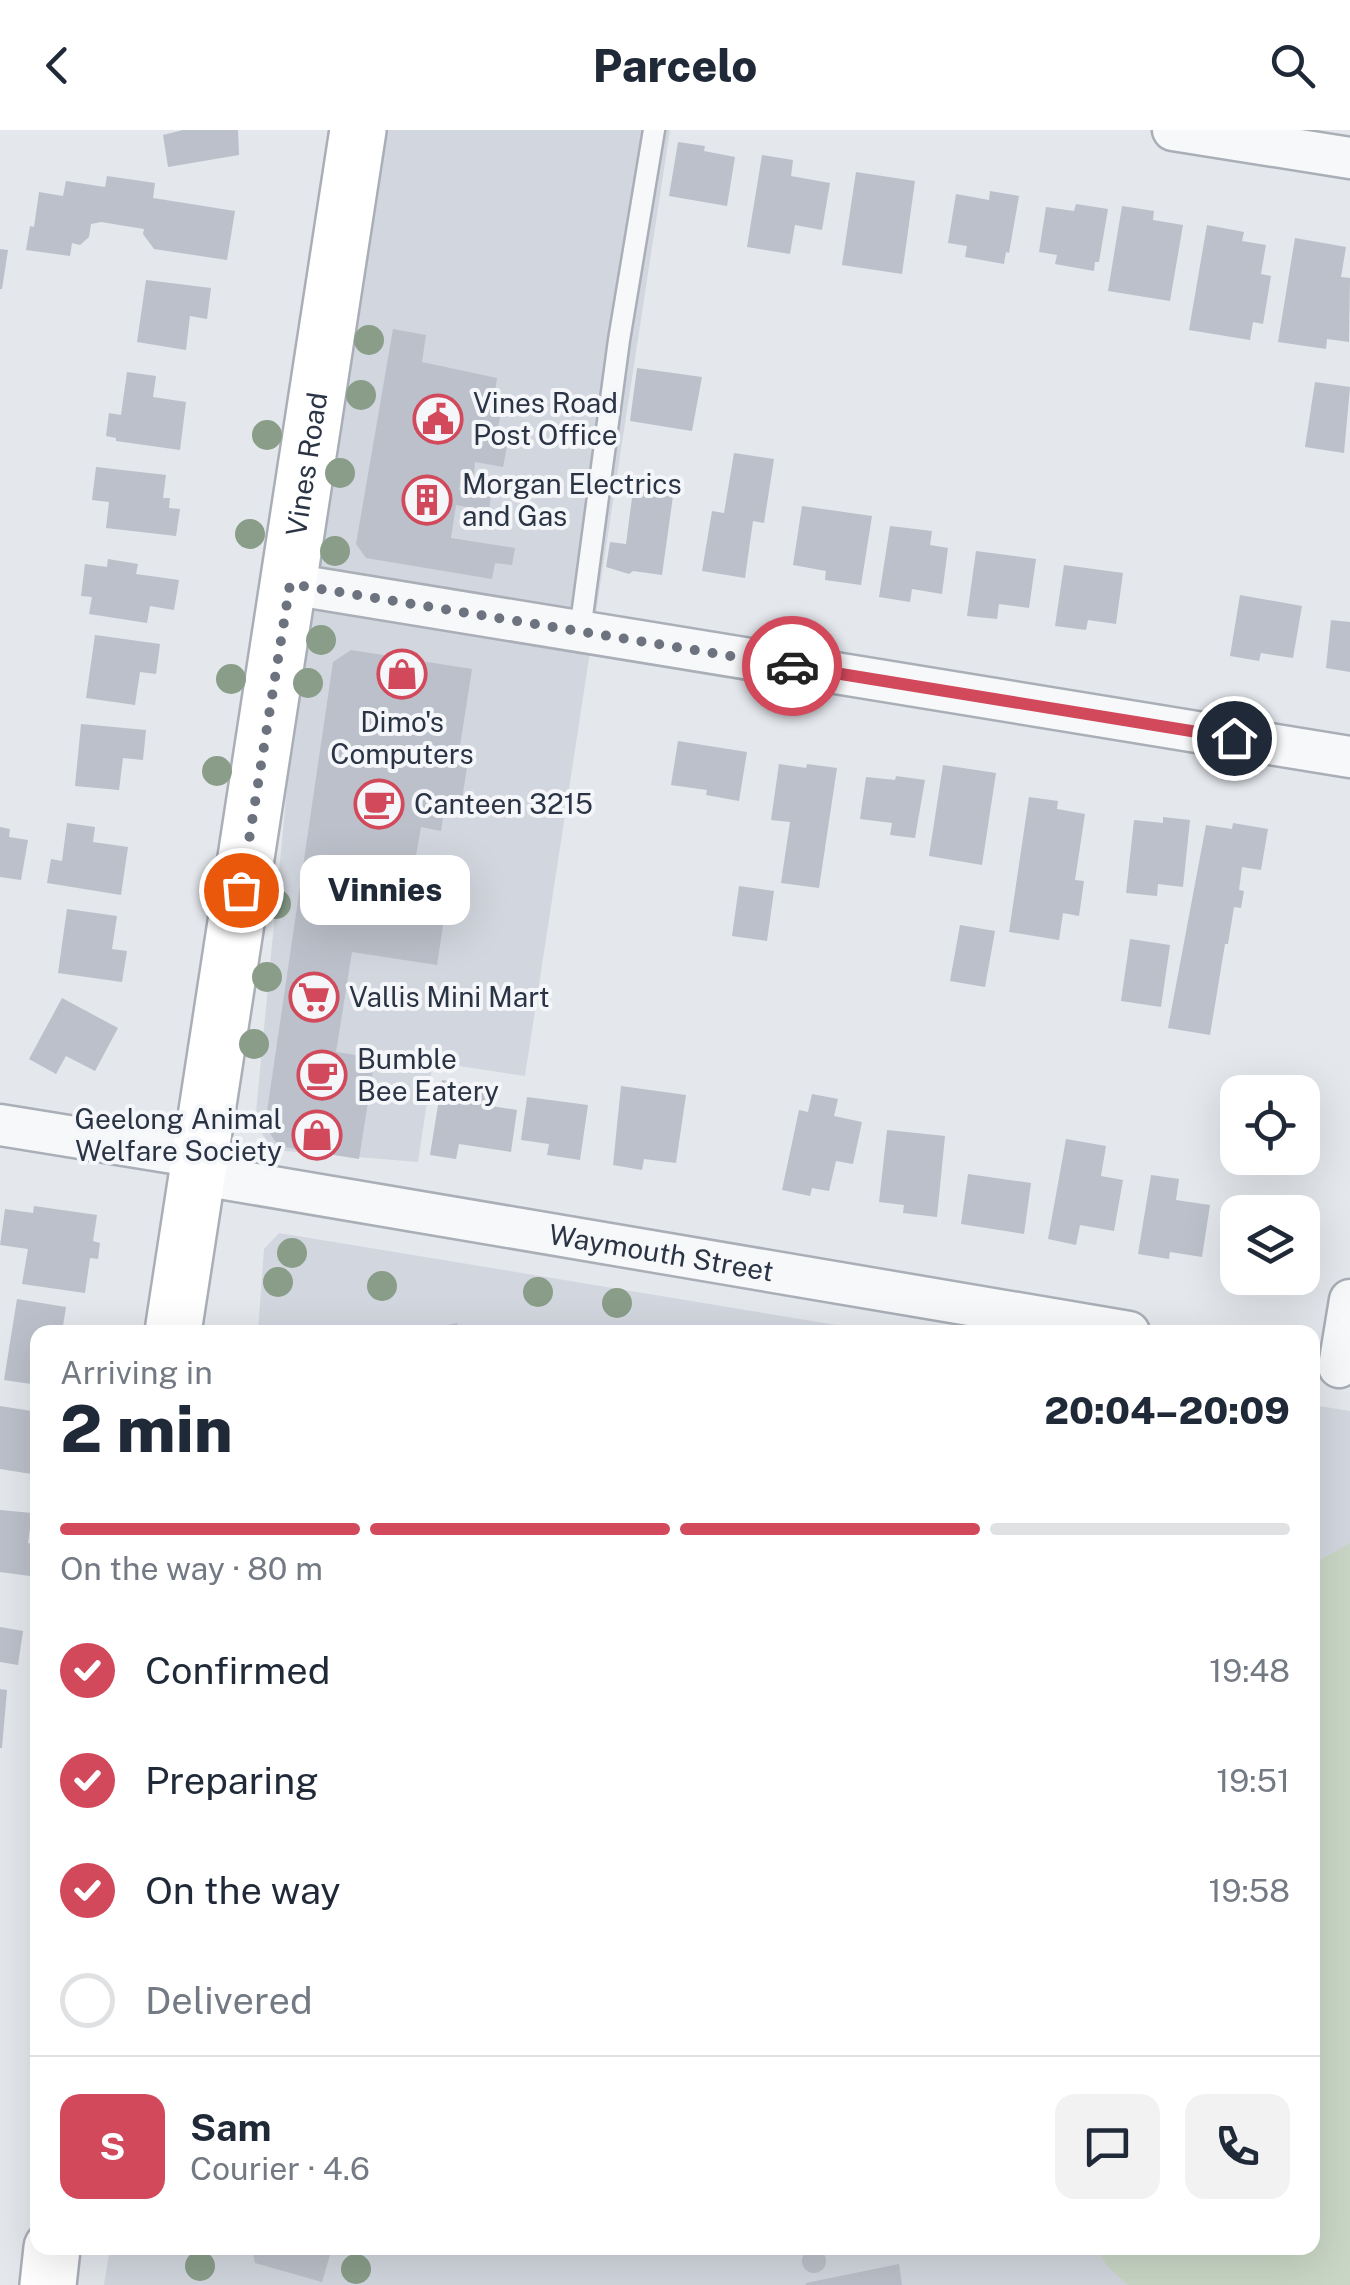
<!DOCTYPE html>
<meta charset="utf-8">
<style>
:root{--surface:#fff;--page:#f2f2f3;--text:#1f2937;--muted:#747a83;--line:#e0e1e3;--accent:#d1495b}
body{margin:0;font-family:"Public Sans",sans-serif;background:var(--page);color:var(--text);height:100vh;display:flex;flex-direction:column;font-size:38px;white-space:nowrap}
*{box-sizing:border-box;margin:0}
p{font-size:32px;color:var(--muted)}
.icon{flex:none;width:55px;height:55px;fill:none;stroke:currentColor;stroke-width:2;stroke-linecap:round;stroke-linejoin:round}
.map{position:relative;flex:1;overflow:hidden}
.sheet{position:absolute;left:30px;top:1195px;width:1290px;height:930px;display:flex;flex-direction:column;background:var(--surface);border-radius:20px;box-shadow:0 10px 40px #0002}
.sheet>*{flex:none}
.controls{position:absolute;left:1220px;top:945px;display:grid;gap:20px}
.controls a{display:grid;place-items:center;width:100px;height:100px;border-radius:20px;background:var(--surface);box-shadow:0 10px 40px #0002;font-size:50px}
.pin{position:absolute;display:grid;place-items:center;width:85px;height:85px;color:#fff;margin:-42px;border:5px solid #fff;border-radius:50%;box-shadow:0 2px 10px #0007}
.courier{position:absolute;display:grid;place-items:center;width:100px;height:100px;margin:-50px;border:8px solid #d1495b;border-radius:50%;background:#fff;color:#222;box-shadow:0 2px 12px #0007}
.bubble{position:absolute;height:70px;border-radius:20px;background:var(--surface);box-shadow:0 10px 40px #0002;font-size:32px;font-weight:800;line-height:70px;text-align:center}
.head em{font-style:normal;font-weight:800}
.head div{display:flex;flex-direction:column-reverse}
.head{display:flex;align-items:center;justify-content:space-between;height:170px;padding:0 30px}
h1{font-size:65px;font-weight:800;line-height:75px}
.bar{display:grid;grid-template-columns:repeat(4,1fr);gap:15px 10px;align-content:center;height:120px;padding:0 30px}
.bar i{height:12px;border-radius:8px;background:var(--line)}
.bar .active{background:var(--accent)}
.bar p{grid-column:span 4}
.line{display:flex;align-items:center;gap:25px;padding:0 30px;border-top:2px solid var(--line)}
.line div{flex:1}
.round{display:grid;place-items:center;flex:none;width:105px;height:105px;border-radius:20px;background:var(--page)}
ol{padding:0 30px;list-style:none}
li{display:flex;align-items:center;gap:30px;height:110px}
li p{margin-inline-start:auto}
li .icon{padding:10px;border-radius:50%;background:var(--accent);color:#fff;stroke-width:4}
li:last-child{color:var(--muted)}
li i{width:55px;height:55px;border:5px solid var(--line);border-radius:50%}
header{display:flex;justify-content:space-between;align-items:center;height:130px;padding:0 30px;background:var(--surface);font-size:45px;font-weight:800}
.map>svg:first-child{display:block}
</style>
<header><svg class="icon" aria-label="back" viewBox="0 0 24 24"><path d="M15 5l-7 7 7 7"/></svg>Parcelo<svg class="icon" aria-label="search" viewBox="0 0 24 24"><circle cx="10" cy="10" r="6"/><path d="M15 15l6 6"/></svg></header>
<div class="map">
<svg width="1350" height="2155" viewBox="0 0 1350 2155">
<rect width="100%" height="100%" fill="#e4e7ec"/>
<g fill="#d2d6de">
<polygon points="358,0 670,0 525,946 433,932 418,1032 273,1020 255,993 334,166"/>
<polygon points="279,1103 879,1202 258,1202 264,1119"/>
<polygon points="1313,1275 1350,1281 1350,2155 104,2155 110,2118 380,2118 393,2122 395,2118 1312,2118"/>
</g>
<polygon fill="#c9d6c5" points="1350,1413 1350,2155 1128,2155 1108,2137 1096,2118 1312,2118 1313,1434"/>
<g fill="#bbc0ca">
<polygon points="183,0 238,0 239,25 168,37 163,5"/>
<polygon points="678,12 705,16 704,21 735,27 727,76 669,66"/>
<polygon points="762,25 793,30 791,46 830,53 822,100 795,95 790,124 747,117"/>
<polygon points="856,42 915,51 902,144 842,135"/>
<polygon points="107,46 155,53 153,68 235,81 227,130 154,119 143,104 144,99 101,92 91,94 89,107 80,115 72,113 70,126 26,120 30,96 34,97 39,62 63,66 66,51 105,57"/>
<polygon points="990,61 1019,66 1009,123 1006,122 1004,134 965,127 967,116 948,113 956,64 989,70"/>
<polygon points="1076,74 1108,79 1099,132 1095,132 1094,141 1055,134 1057,125 1039,122 1046,77 1074,81"/>
<polygon points="1122,76 1154,81 1153,90 1183,95 1170,171 1108,161"/>
<polygon points="1207,95 1244,102 1242,111 1266,115 1261,144 1271,146 1263,194 1253,192 1250,210 1189,200"/>
<polygon points="1295,108 1346,117 1341,147 1350,148 1349,212 1327,209 1326,219 1278,212"/>
<polygon points="0,119 8,120 2,159 0,159"/>
<polygon points="146,150 211,158 207,189 190,186 186,220 137,212"/>
<polygon points="393,199 426,205 422,232 497,248 492,280 501,282 495,314 507,316 503,337 475,332 474,345 462,343 459,360 491,365 489,381 456,375 451,408 515,418 512,435 495,433 492,449 366,428 356,414"/>
<polygon points="637,238 702,247 692,301 630,291"/>
<polygon points="127,242 156,246 153,267 186,272 180,320 116,311 116,308 106,306 109,283 121,285"/>
<polygon points="1315,252 1350,257 1344,323 1305,317"/>
<polygon points="734,323 774,329 764,393 753,391 745,448 702,441 712,381 724,383"/>
<polygon points="96,337 166,345 163,368 170,368 169,378 180,379 176,406 106,398 109,372 92,370"/>
<polygon points="633,360 673,366 662,445 633,441 629,444 606,437 610,412 626,414"/>
<polygon points="802,376 872,386 861,455 825,450 826,441 793,435"/>
<polygon points="890,396 932,401 930,415 948,418 942,464 912,459 910,472 879,467"/>
<polygon points="976,421 1036,429 1029,478 999,474 997,489 967,486"/>
<polygon points="108,429 138,434 136,444 179,450 174,480 150,476 147,493 89,484 92,467 81,466 85,434 107,437"/>
<polygon points="1064,435 1123,443 1116,494 1088,490 1086,500 1055,496"/>
<polygon points="1240,465 1302,476 1293,528 1261,523 1259,531 1230,526"/>
<polygon points="1331,490 1350,492 1350,542 1326,538"/>
<polygon points="95,505 160,514 156,544 140,542 135,575 86,568"/>
<polygon points="351,520 472,539 457,635 467,637 462,670 446,667 441,701 421,697 415,731 452,737 437,835 352,822 336,922 375,928 359,1029 278,1016 265,995 333,532"/>
<polygon points="81,594 146,600 143,630 123,628 119,660 75,656"/>
<polygon points="678,611 747,622 739,671 706,665 707,660 671,655"/>
<polygon points="779,634 806,638 807,634 837,638 819,758 781,753 790,692 771,690"/>
<polygon points="943,635 996,643 982,735 929,726"/>
<polygon points="896,646 925,650 915,708 890,705 892,693 860,689 866,647 895,650"/>
<polygon points="1029,667 1058,671 1057,679 1085,684 1075,750 1084,751 1079,786 1063,783 1059,810 1009,802"/>
<polygon points="1163,687 1190,690 1183,757 1158,754 1157,766 1126,763 1134,690 1163,693"/>
<polygon points="67,693 95,697 93,712 128,717 121,765 47,753 51,729 62,731"/>
<polygon points="1233,693 1268,699 1261,740 1242,737 1239,760 1244,761 1241,778 1234,777 1228,814 1225,814 1210,905 1168,898 1206,695 1232,699"/>
<polygon points="0,697 10,699 9,707 28,710 21,750 0,747"/>
<polygon points="739,756 774,761 767,811 732,806"/>
<polygon points="67,779 117,786 112,819 127,821 122,852 58,843"/>
<polygon points="960,795 995,801 985,857 950,851"/>
<polygon points="1130,809 1170,815 1161,877 1121,871"/>
<polygon points="62,868 118,898 95,941 66,926 56,944 29,929"/>
<polygon points="442,950 489,957 485,975 517,980 511,1022 459,1014 456,1029 430,1025"/>
<polygon points="621,956 686,965 676,1033 644,1029 642,1040 613,1035"/>
<polygon points="812,964 838,969 834,986 862,992 853,1034 836,1031 829,1061 812,1058 810,1066 782,1060 799,980 808,982"/>
<polygon points="527,967 588,975 580,1030 547,1025 549,1014 521,1010"/>
<polygon points="887,1000 945,1006 937,1087 903,1083 904,1075 879,1072"/>
<polygon points="1066,1009 1106,1016 1101,1046 1123,1050 1114,1101 1080,1095 1076,1115 1048,1109"/>
<polygon points="968,1044 1031,1053 1024,1104 961,1094"/>
<polygon points="1151,1045 1179,1049 1176,1070 1210,1075 1202,1127 1170,1122 1169,1129 1138,1124"/>
<polygon points="1238,1071 1300,1080 1300,1082 1236,1082"/>
<polygon points="34,1076 97,1085 93,1111 100,1113 98,1129 90,1128 85,1163 22,1154 28,1119 0,1115 5,1079 33,1083"/>
<polygon points="1235,1087 1238,1087 1238,1137 1228,1135"/>
<polygon points="17,1169 66,1177 62,1202 38,1202 38,1255 4,1250"/>
<polygon points="457,1193 459,1202 423,1202 422,1201"/>
<polygon points="0,1276 38,1282 38,1345 0,1339"/>
<polygon points="0,1380 32,1383 28,1413 33,1414 30,1446 0,1442"/>
<polygon points="0,1497 23,1501 18,1535 0,1532"/>
<polygon points="0,1559 7,1560 2,1618 0,1618"/>
<polygon points="252,2118 332,2118 322,2152 255,2133"/>
<circle cx="814" cy="2131" r="12"/>
<polygon points="899,2134 902,2155 806,2155 806,2153"/>
</g>
<g fill="none" stroke-linecap="round" stroke-linejoin="round">
<g stroke="#a9aeb7" stroke-width="25">
<polyline id="service" points="580,501 619,210 654,0"/>
</g>
<g stroke="#a9aeb7" stroke-width="45">
<g id="minor">
<polyline points="1173,0 1350,28"/>
<polyline points="290,454 1350,627"/>
<polyline points="0,995 198,1027"/>
<path id="s1" d="M196 1044 1129 1202"/>
<polyline points="1339,1237 1350,1170"/>
</g>
</g>
<g stroke="#a9aeb7" stroke-width="60">
<g id="secondary">
<path id="s2" d="M173 1202 358 0"/>
<polyline points="48,2155 52,2118"/>
</g>
</g>
<use href="#service" stroke="#f7f8fa" stroke-width="20"/>
<use href="#minor" stroke="#f7f8fa" stroke-width="40"/>
<use href="#secondary" stroke="#fff" stroke-width="55"/>
</g>
<g fill="#899d89">
<circle cx="369" cy="210" r="15"/>
<circle cx="361" cy="265" r="15"/>
<circle cx="267" cy="305" r="15"/>
<circle cx="340" cy="343" r="15"/>
<circle cx="250" cy="404" r="15"/>
<circle cx="335" cy="421" r="15"/>
<circle cx="321" cy="510" r="15"/>
<circle cx="231" cy="549" r="15"/>
<circle cx="308" cy="553" r="15"/>
<circle cx="217" cy="641" r="15"/>
<circle cx="276" cy="774" r="15"/>
<circle cx="267" cy="847" r="15"/>
<circle cx="254" cy="914" r="15"/>
<circle cx="292" cy="1123" r="15"/>
<circle cx="278" cy="1152" r="15"/>
<circle cx="382" cy="1156" r="15"/>
<circle cx="538" cy="1162" r="15"/>
<circle cx="617" cy="1173" r="15"/>
<circle cx="200" cy="2136" r="15"/>
<circle cx="356" cy="2139" r="15"/>
</g>
<g fill="none" stroke-linecap="round" stroke-linejoin="round">
<polyline stroke="#6c737f" stroke-width="10" stroke-dasharray="0 18" points="241,760 290,454 792,536"/>
<polyline stroke="#d1495b" stroke-width="12" points="792,536 1234,608"/>
</g>
<defs>
<g id="civic-ring" transform="scale(2.5)"><circle r="9.5" fill="#f4f6f9" stroke="#d1495b" stroke-width="1.5"/><path d="M-.6-6.5H3V-4.5H.6V-3L4-1V1h2V6H-6V1h2V-1L-.6-3ZM-1.2 2.5V6h2.4V2.5Z" fill="#d1495b"/></g>
<g id="building-ring" transform="scale(2.5)"><circle r="9.5" fill="#f4f6f9" stroke="#d1495b" stroke-width="1.5"/><path d="M-4-6H4V6H1V3H-1V6H-4ZM-2.5-4.3h1.7v1.8h-1.7ZM.8-4.3h1.7v1.8H.8ZM-2.5-1h1.7V.8h-1.7ZM.8-1h1.7V.8H.8Z" fill="#d1495b"/></g>
<g id="shop-ring" transform="scale(2.5)"><circle r="9.5" fill="#f4f6f9" stroke="#d1495b" stroke-width="1.5"/><path d="M-5-2.5h2.3a2.7 3.5 0 0 1 5.4 0H5L5.5 6h-11ZM-1.5-2.5h3a1.5 2.3 0 0 0-3 0Z" fill="#d1495b"/></g>
<g id="cafe-ring" transform="scale(2.5)"><circle r="9.5" fill="#f4f6f9" stroke="#d1495b" stroke-width="1.5"/><path d="M-5.5-4.5H6V0H3Q3 3.5 0 3.5H-2.5Q-5.5 3.5-5.5 0ZM3-3.2v2h1.7v-2ZM-6 4.5H4V6H-6Z" fill="#d1495b"/></g>
<g id="supermarket-ring" transform="scale(2.5)"><circle r="9.5" fill="#f4f6f9" stroke="#d1495b" stroke-width="1.5"/><path d="M-6-5.5h2.5l.6 2H6L4.5 2H-2.5L-4.4-4H-6ZM-1.5 3.2a1.3 1.3 0 1 0 .1 0ZM3 3.2a1.3 1.3 0 1 0 .1 0Z" fill="#d1495b"/></g>
</defs>
<g fill-rule="evenodd">
<use href="#civic-ring" x="438" y="289"/>
<use href="#building-ring" x="427" y="370"/>
<use href="#shop-ring" x="402" y="544"/>
<use href="#cafe-ring" x="379" y="674"/>
<use href="#supermarket-ring" x="314" y="867"/>
<use href="#cafe-ring" x="322" y="945"/>
<use href="#shop-ring" x="317" y="1005"/>
</g>
<g text-anchor="middle" stroke-width="8" stroke-linejoin="round" paint-order="stroke">
<g font-size="28" fill="#2b3445" stroke="#f4f6f9" text-anchor="start">
<text x="473" y="283">Vines Road<tspan x="473" dy="32">Post Office</tspan></text>
<text x="462" y="364">Morgan Electrics<tspan x="462" dy="32">and Gas</tspan></text>
<text x="402" y="602" text-anchor="middle">Dimo's<tspan x="402" dy="32">Computers</tspan></text>
<text x="414" y="684">Canteen 3215</text>
<text x="349" y="877">Vallis Mini Mart</text>
<text x="357" y="939">Bumble<tspan x="357" dy="32">Bee Eatery</tspan></text>
<text x="282" y="999" text-anchor="end">Geelong Animal<tspan x="282" dy="32">Welfare Society</tspan></text>
</g>
<g font-size="28" fill="#2b3445" stroke="#f4f6f9">
<text dy="10" stroke="none"><textPath href="#s2" startOffset="878">Vines Road</textPath></text>
<text dy="10" stroke="none"><textPath href="#s1" startOffset="472">Waymouth Street</textPath></text>
</g>
</g>
</svg>
<div class="controls">
<a><svg class="icon" aria-label="locate" viewBox="0 0 24 24"><circle cx="12" cy="12" r="6"/><path d="M12 2v4M12 18v4M2 12h4M18 12h4"/></svg></a>
<a><svg class="icon" aria-label="layers" viewBox="0 0 24 24"><path d="M12 4l9 5-9 5-9-5zM3 14l9 5 9-5"/></svg></a>
</div>
<div class="pin" style="left:241px;top:760px;background:#ea580c"><svg class="icon" aria-label="bag" viewBox="0 0 24 24"><path d="M5 8h14l-1 12H6zM9 8a3 3 0 0 1 6 0"/></svg></div>
<div class="pin" style="left:1234px;top:608px;background:#1f2937"><svg class="icon" aria-label="home" viewBox="0 0 24 24"><path d="M3 11l9-7 9 7M6 9v11h12V9"/></svg></div>
<div class="courier" style="left:792px;top:536px"><svg class="icon" aria-label="car" viewBox="0 0 24 24"><path d="M5 17H2v-5l4-1 3-4h7l3 4 3 1v5h-3M9 17h6M6 11h13"/><circle cx="7" cy="17" r="2"/><circle cx="17" cy="17" r="2"/></svg></div>
<div class="bubble" style="left:300px;top:725px;width:170px">Vinnies</div>
<section class="sheet">
<div class="head"><div><h1>2 min</h1><p>Arriving in</p></div><em>20:04–20:09</em></div>
<div class="bar"><i class="active"></i><i class="active"></i><i class="active"></i><i></i><p>On the way · 80 m</p></div>
<ol>
<li><svg class="icon" aria-label="check" viewBox="0 0 24 24"><path d="M5 12l5 5 9-10"/></svg>Confirmed<p>19:48</p></li>
<li><svg class="icon" aria-label="check" viewBox="0 0 24 24"><path d="M5 12l5 5 9-10"/></svg>Preparing<p>19:51</p></li>
<li><svg class="icon" aria-label="check" viewBox="0 0 24 24"><path d="M5 12l5 5 9-10"/></svg>On the way<p>19:58</p></li>
<li><i></i>Delivered</li>
</ol>
<div class="line" style="height:180px"><b class="round" style="background:var(--accent);color:#fff">S</b><div><b>Sam</b><p>Courier · 4.6</p></div><a class="round"><svg class="icon" aria-label="chat" viewBox="0 0 24 24"><path d="M4 5h16v11H9l-5 4z"/></svg></a><a class="round"><svg class="icon" aria-label="phone" viewBox="0 0 24 24"><path d="M5 4h4l2 5-3 2q2 4 5 5l2-3 5 2v4C11 20 4 13 5 4z"/></svg></a></div>
</section>
</div>
